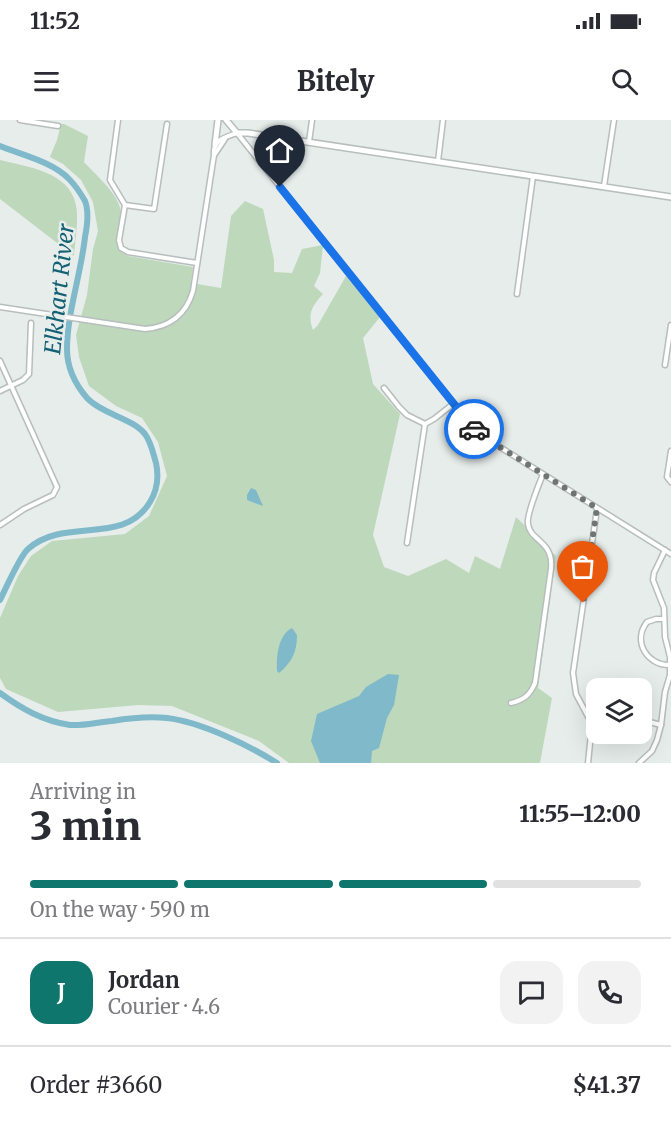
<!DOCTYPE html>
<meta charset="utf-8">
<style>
:root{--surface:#fff;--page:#f2f2f3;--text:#2b2b33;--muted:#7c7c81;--line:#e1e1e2;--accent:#0f766e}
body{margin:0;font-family:Merriweather,serif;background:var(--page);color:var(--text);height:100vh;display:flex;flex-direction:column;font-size:22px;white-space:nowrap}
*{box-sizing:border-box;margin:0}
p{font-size:20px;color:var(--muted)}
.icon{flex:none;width:33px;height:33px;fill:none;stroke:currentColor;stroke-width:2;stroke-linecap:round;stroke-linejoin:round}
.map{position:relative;height:643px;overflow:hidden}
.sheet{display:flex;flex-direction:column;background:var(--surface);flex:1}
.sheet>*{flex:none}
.controls{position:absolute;left:586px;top:558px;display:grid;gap:12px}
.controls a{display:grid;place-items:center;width:66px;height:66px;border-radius:12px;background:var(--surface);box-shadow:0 6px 24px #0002;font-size:30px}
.pin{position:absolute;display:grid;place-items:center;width:51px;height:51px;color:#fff;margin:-62px -26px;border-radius:50% 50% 50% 0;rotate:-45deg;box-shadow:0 0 6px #0007}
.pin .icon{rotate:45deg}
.courier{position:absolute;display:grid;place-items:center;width:60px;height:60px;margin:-30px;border:4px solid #1a73e8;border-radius:50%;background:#fff;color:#222;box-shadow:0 2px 8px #0007}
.summary em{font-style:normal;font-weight:800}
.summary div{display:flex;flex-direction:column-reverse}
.summary{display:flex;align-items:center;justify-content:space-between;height:102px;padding:0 30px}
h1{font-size:39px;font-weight:800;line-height:45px}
.bar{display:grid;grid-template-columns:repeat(4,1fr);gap:9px 6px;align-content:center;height:72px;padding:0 30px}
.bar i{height:8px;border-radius:4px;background:var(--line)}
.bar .selected{background:var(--accent)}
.bar p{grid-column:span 4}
.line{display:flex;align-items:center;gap:15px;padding:0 30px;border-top:2px solid var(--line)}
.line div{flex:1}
.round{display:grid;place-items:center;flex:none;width:63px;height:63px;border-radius:18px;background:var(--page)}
.status{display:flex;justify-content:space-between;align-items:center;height:42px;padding:0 30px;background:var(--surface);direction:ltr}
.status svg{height:16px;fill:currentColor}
header{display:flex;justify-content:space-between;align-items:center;height:78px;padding:0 30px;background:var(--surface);font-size:27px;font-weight:800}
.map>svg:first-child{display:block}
</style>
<div class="status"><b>11:52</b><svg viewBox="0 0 49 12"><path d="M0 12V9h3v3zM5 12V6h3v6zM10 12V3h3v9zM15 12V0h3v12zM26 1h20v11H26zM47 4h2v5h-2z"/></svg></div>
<header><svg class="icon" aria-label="menu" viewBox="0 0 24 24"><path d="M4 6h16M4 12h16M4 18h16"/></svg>Bitely<svg class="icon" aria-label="search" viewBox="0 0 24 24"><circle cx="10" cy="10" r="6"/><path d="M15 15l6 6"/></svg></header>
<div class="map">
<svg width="671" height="643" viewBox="0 0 671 643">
<rect width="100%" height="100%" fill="#e6edeb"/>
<g fill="#bed8bc">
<path d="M61 4H64L88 16 84 42C94 53 117 73 120 88 123 102 115 117 120 131L128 136 193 147 191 163 221 168 231 96 245 81 263 89 274 140V152L292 153 302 129 323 125 320 153 314 166 323 174C312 186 307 194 313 210L318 205 346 156 380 197 363 218 373 264 400 294 373 415 384 447 408 456 446 439 469 453 475 436 500 449 516 397 556 436 538 568 552 578 540 643H289L259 621 172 586 138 585 58 592 6 569 0 558V498L18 456 31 436 52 421 125 414 149 396 167 356 158 322 142 298 116 286 89 266 79 237 76 215 87 175 93 129 98 111 93 82 81 60 63 44 50 37 57 20Z"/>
<path d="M0 40C27 47 69 51 76 85 79 100 75 120 74 136L0 79Z"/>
</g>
<g fill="#7fb9ca">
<polygon points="251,368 256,370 263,386 247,380 247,375"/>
<path d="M292 508 297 515C297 532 292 542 279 553L277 551C276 537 278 515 292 508Z"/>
<polygon points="388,554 399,555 394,585 387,598 379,628 372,631 371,643 320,643 311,621 317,594 359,576 366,567"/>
</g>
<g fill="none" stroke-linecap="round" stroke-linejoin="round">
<g stroke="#7fb9ca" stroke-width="6">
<path d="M0 26C22 35 53 42 69 59 75 65 81 74 85 81 89 91 87 107 85 117 81 154 67 193 67 229 67 248 75 264 87 278 102 294 132 298 145 314 151 322 153 333 156 343 159 357 158 369 150 382 123 427 65 396 28 429 20 436 6 468 0 480"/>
<path d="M0 573C22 589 43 601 70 605 84 606 98 602 112 601 130 598 148 596 167 598 201 602 248 625 277 643"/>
</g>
<g stroke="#b7bebd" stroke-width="7">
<g id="minor">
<polyline points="20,0 58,6"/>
<polyline points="118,0 110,60 125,85 119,120 121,128 128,132 197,143"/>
<polyline points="309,22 312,0"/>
<polyline points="215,34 225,19"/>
<polyline points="438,41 443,0"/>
<polyline points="604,66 614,0"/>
<polyline points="125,85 154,89 167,4"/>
<polyline points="517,174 533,56"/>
<path d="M0 187 145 209C170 207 186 195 193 171L214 35C212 20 226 17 237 13L472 307 495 324 671 434"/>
<polyline points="0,241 57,367 53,375 24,389 0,405"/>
<polyline points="665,245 671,205"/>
<polyline points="384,268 399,287 407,295 425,304"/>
<polyline points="0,271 23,260 29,254 31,203"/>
<polyline points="671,331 667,357 671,362"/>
<polyline points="407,423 425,304 434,299 453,284"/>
<path d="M664 499H656L647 502C632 521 647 545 669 545"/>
<path d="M511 583C524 580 530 575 535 563L551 449C554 421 530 421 528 404 526 396 539 364 543 354"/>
<polyline points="642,600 661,605"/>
<polyline points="588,643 592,604 576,574 573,553 597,389"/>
<polyline points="639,643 652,631 657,620 661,605 665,572 670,555 670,537 665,517 664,488 653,460 654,453 665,430"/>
</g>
</g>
<g stroke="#b7bebd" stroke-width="8">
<g id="major">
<polyline points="226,0 237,13 248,13 671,77"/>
<polyline points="215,25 218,0"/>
</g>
</g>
<use href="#minor" stroke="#fff" stroke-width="4"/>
<use href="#major" stroke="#fff" stroke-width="5"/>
</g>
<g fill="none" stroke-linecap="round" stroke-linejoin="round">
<polyline stroke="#707473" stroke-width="6" stroke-dasharray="0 10.8" points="474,309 495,324 597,388 583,483"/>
<polyline stroke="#1a73e8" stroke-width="8" points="280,67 474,309"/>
</g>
<g text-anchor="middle" stroke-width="5" stroke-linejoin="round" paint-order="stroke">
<g font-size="22" font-style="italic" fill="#136173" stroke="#e6edeb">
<text transform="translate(59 169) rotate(-84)" y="8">Elkhart River</text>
</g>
</g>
</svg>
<div class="controls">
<a><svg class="icon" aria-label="layers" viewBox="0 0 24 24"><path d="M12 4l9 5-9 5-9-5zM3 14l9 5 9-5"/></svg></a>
</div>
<div class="pin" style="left:583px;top:483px;background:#ea580c"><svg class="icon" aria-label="bag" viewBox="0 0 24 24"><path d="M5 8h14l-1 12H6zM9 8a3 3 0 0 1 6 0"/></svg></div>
<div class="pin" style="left:280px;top:67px;background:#1f2937"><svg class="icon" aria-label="home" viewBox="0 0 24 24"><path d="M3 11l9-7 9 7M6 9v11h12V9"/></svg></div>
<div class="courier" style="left:474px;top:309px"><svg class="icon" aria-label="car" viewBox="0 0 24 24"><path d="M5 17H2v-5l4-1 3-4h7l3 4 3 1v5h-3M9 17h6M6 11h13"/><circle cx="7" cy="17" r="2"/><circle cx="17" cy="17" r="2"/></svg></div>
</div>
<section class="sheet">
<div class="summary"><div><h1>3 min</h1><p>Arriving in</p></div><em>11:55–12:00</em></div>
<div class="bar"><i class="selected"></i><i class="selected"></i><i class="selected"></i><i></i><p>On the way · 590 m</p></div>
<div class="line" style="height:108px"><b class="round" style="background:var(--accent);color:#fff">J</b><div><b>Jordan</b><p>Courier · 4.6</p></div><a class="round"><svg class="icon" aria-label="chat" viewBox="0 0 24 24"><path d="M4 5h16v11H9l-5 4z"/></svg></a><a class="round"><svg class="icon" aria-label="phone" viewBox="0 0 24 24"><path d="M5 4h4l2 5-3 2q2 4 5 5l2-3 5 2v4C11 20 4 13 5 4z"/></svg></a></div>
<div class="line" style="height:78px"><div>Order #3660</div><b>$41.37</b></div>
</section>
